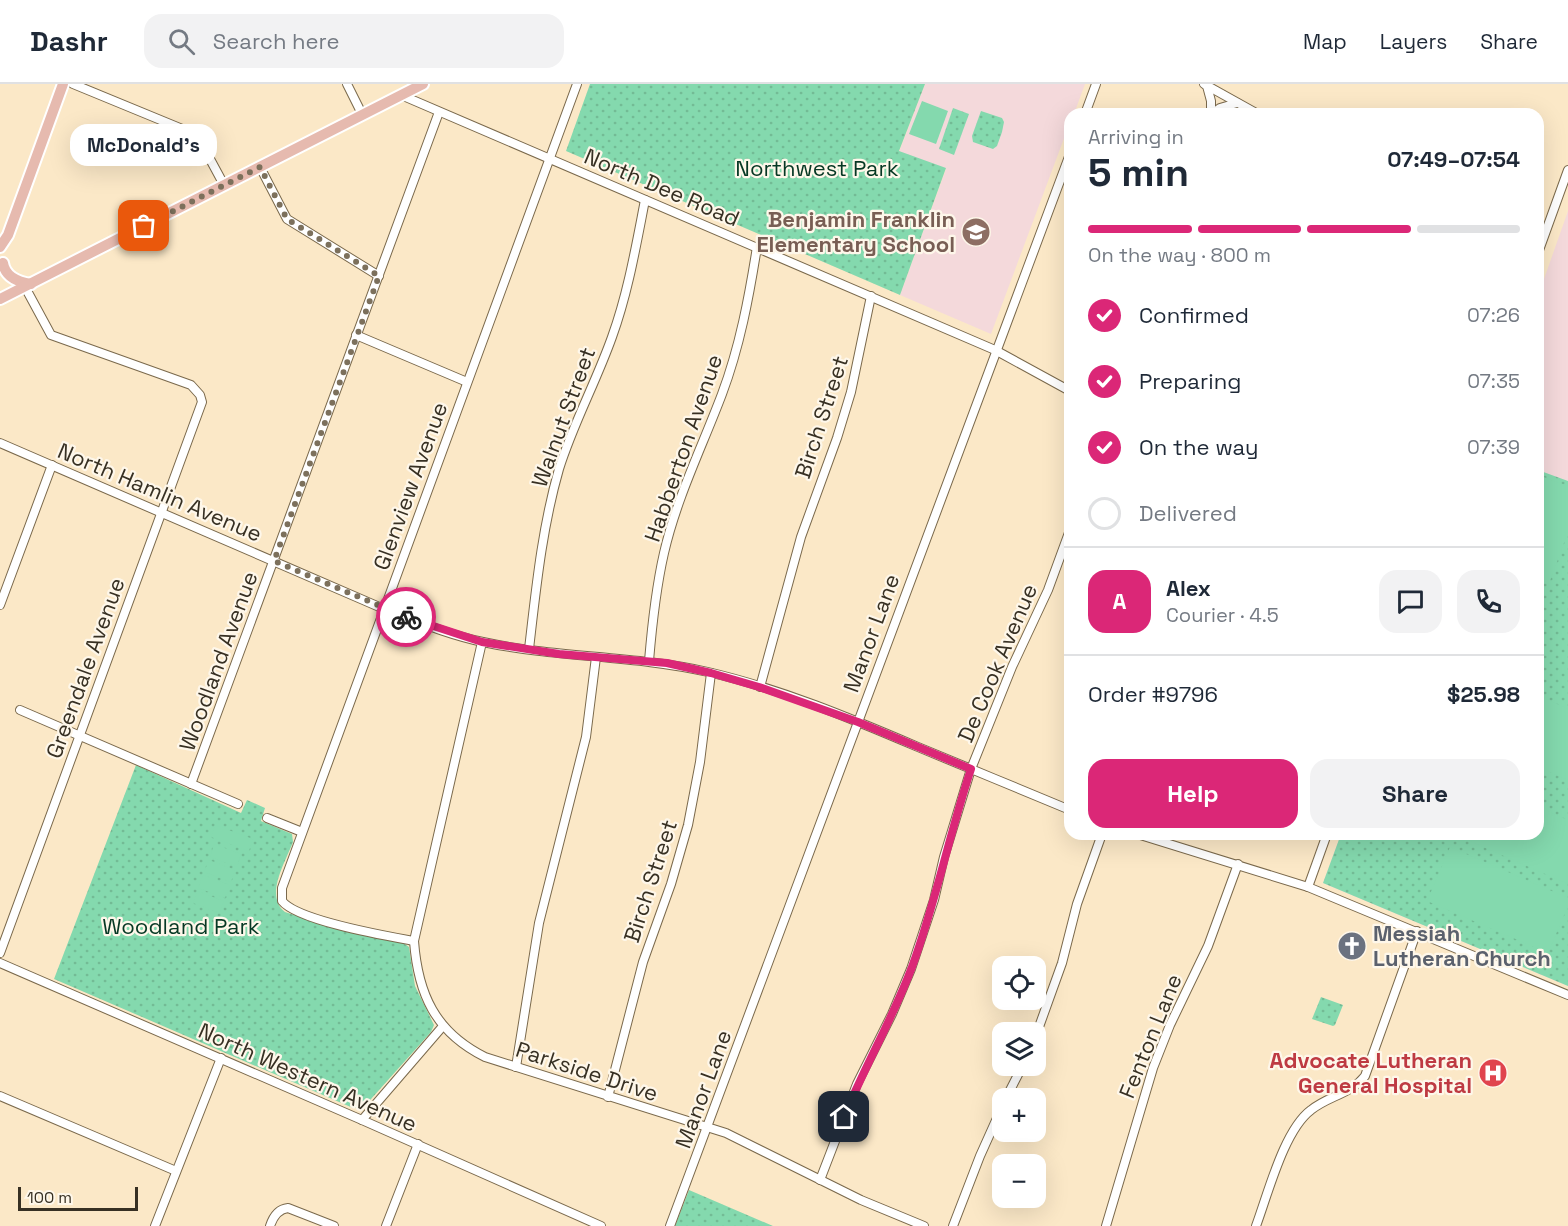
<!DOCTYPE html>
<meta charset="utf-8">
<style>
:root{--surface:#fff;--page:#f2f2f3;--text:#1f2937;--muted:#747a83;--line:#e0e1e3;--accent:#db2777}
body{margin:0;font-family:"Space Grotesk",sans-serif;background:var(--page);color:var(--text);height:100vh;display:flex;flex-direction:column;font-size:22px;white-space:nowrap}
*{box-sizing:border-box;margin:0}
p{font-size:20px;color:var(--muted)}
.icon{flex:none;width:33px;height:33px;fill:none;stroke:currentColor;stroke-width:2;stroke-linecap:round;stroke-linejoin:round}
.map{position:relative;flex:1;overflow:hidden}
.details{position:absolute;left:1064px;top:24px;width:480px;height:732px;display:flex;flex-direction:column;background:var(--surface);border-radius:18px;box-shadow:0 6px 24px #0002}
.details>*{flex:none}
.tools{position:absolute;left:992px;top:872px;display:grid;gap:12px}
.tools a{display:grid;place-items:center;width:54px;height:54px;border-radius:12px;background:var(--surface);box-shadow:0 6px 24px #0002;font-size:30px}
.scale{position:absolute;left:18px;bottom:15px;width:120px;box-sizing:border-box;padding-left:6px;border:3px solid #373023;border-top:0;font-size:16px;line-height:21px;white-space:nowrap;color:#373023;-webkit-text-stroke:4px #fef7ea;paint-order:stroke}
.pin{position:absolute;display:grid;place-items:center;width:51px;height:51px;color:#fff;margin:-26px;border-radius:12px;box-shadow:0 3px 9px #0006}
.courier{position:absolute;display:grid;place-items:center;width:60px;height:60px;margin:-30px;border:4px solid #db2777;border-radius:50%;background:#fff;color:#222;box-shadow:0 2px 8px #0007}
.bubble{position:absolute;height:42px;border-radius:18px;background:var(--surface);box-shadow:0 6px 24px #0002;font-size:20px;font-weight:700;line-height:42px;text-align:center}
.summary em{font-style:normal;font-weight:700}
.summary div{display:flex;flex-direction:column-reverse}
.summary{display:flex;align-items:center;justify-content:space-between;height:102px;padding:0 24px}
h1{font-size:39px;font-weight:700;line-height:45px}
.bar{display:grid;grid-template-columns:repeat(4,1fr);gap:9px 6px;align-content:center;height:72px;padding:0 24px}
.bar i{height:8px;border-radius:4px;background:var(--line)}
.bar .on{background:var(--accent)}
.bar p{grid-column:span 4}
.line{display:flex;align-items:center;gap:15px;padding:0 24px;border-top:2px solid var(--line)}
.line div{flex:1}
.round{display:grid;place-items:center;flex:none;width:63px;height:63px;border-radius:18px;background:var(--page)}
ol{padding:0 24px;list-style:none}
li{display:flex;align-items:center;gap:18px;height:66px}
li p{margin-inline-start:auto}
li .icon{padding:6px;border-radius:50%;background:var(--accent);color:#fff;stroke-width:4}
li:last-child{color:var(--muted)}
li i{width:33px;height:33px;border:3px solid var(--line);border-radius:50%}
.action{display:flex;gap:12px;margin-top:auto;padding:12px 24px}
.action a{flex:1;height:69px;border-radius:18px;background:var(--accent);color:#fff;font-size:24px;font-weight:700;line-height:69px;text-align:center}
.action a+a{background:var(--page);color:var(--text)}
header{display:flex;align-items:center;gap:36px;box-sizing:border-box;height:84px;padding:0 30px;background:var(--surface);border-bottom:2px solid var(--line)}
header strong{font-size:28px}
nav{display:flex;gap:33px;margin-inline-start:auto;font-size:21px}
.search{width:420px;height:54px;background:var(--page);display:flex;align-items:center;gap:15px;box-sizing:border-box;padding:0 21px;border-radius:18px;color:var(--muted);font-size:22px}
.map>svg:first-child{display:block}
</style>
<header>
<strong>Dashr</strong>
<div class="search"><svg class="icon" aria-label="search" viewBox="0 0 24 24"><circle cx="10" cy="10" r="6"/><path d="M15 15l6 6"/></svg>Search here</div>
<nav><a>Map</a><a>Layers</a><a>Share</a></nav>
</header>
<div class="map">
<svg width="1568" height="1142" viewBox="0 0 1568 1142">
<defs>
<pattern id="green-dots" width="8" height="8" patternUnits="userSpaceOnUse" patternTransform="scale(1.5)"><rect width="8" height="8" fill="#84d9ae"/><path d="M2 2h.1M6 6h.1" fill="none" stroke="#73bb95" stroke-width="1.8" stroke-linecap="round"/></pattern>
</defs>
<rect width="100%" height="100%" fill="#fbe8c7"/>
<g fill="#f4d9db">
<polygon points="925,0 1085,0 1074,30 1070,30 1069,41 991,250 900,211 946,85 899,68"/>
<polygon points="1568,127 1568,902 1323,799 1341,750 1538,750 1538,212"/>
</g>
<g fill="url(#green-dots)">
<polygon points="590,0 925,0 899,67 946,84 900,211 566,67"/>
<polygon points="953,24 969,30 954,71 939,65"/>
<polygon points="981,27 1002,34 1004,38 1002,48 997,62 993,65 973,58 972,52"/>
<polygon points="1538,386 1568,397 1568,902 1323,799 1341,750 1538,750"/>
<path d="M136 681 241 729 247 716 265 724 261 737 292 750 293 758C286 777 264 812 285 828L347 848 402 858 409 863 415 902 434 941 431 948 363 1024H353L54 895Z"/>
<polygon points="1321,913 1343,921 1335,941 1333,942 1312,935"/>
<polygon points="689,1106 773,1142 675,1142"/>
</g>
<g fill="#84d9ae">
<polygon points="922,17 948,27 936,60 909,50"/>
<polygon points="1538,391 1568,402 1568,448 1550,497 1544,495 1538,513"/>
<polygon points="1538,611 1568,625 1568,696 1538,683"/>
<polygon points="1538,723 1568,736 1568,800 1456,751 1538,750"/>
<polygon points="215,741 253,755 249,767 211,753"/>
<polygon points="214,760 241,770 237,783 210,773"/>
<polygon points="1450,763 1568,814 1568,822 1548,869 1427,817"/>
<polygon points="209,776 235,786 231,798 204,788"/>
<polygon points="203,791 230,801 225,814 198,804"/>
<polygon points="197,807 224,817 219,829 193,819"/>
</g>
<g fill="none" stroke-linecap="round" stroke-linejoin="round">
<g stroke="#7a694c" stroke-width="10">
<g id="minor">
<polyline points="73,0 197,51 224,101"/>
<polyline points="347,0 362,30"/>
<polyline points="1204,0 1258,30"/>
<polyline points="1207,2 1211,17 1211,30"/>
<polyline points="401,11 995,266 1070,307"/>
<polyline points="1085,30 1096,0"/>
<polyline points="1212,30 1220,24 1237,19"/>
<polyline points="260,83 287,135 379,192"/>
<polyline points="1538,169 1568,86"/>
<polyline points="356,251 467,298"/>
<path d="M0 359 384 525C416 537 449 551 483 558 557 574 634 571 708 588 781 605 850 634 918 663 969 684 1019 705 1070 726"/>
<polyline points="0,521 52,381"/>
<path d="M482 558 414 857C418 910 435 948 485 973L726 1049 861 1116 924 1142"/>
<path d="M529 565C536 505 542 444 559 385 573 340 596 298 612 253 628 209 636 162 645 116"/>
<path d="M649 577C652 541 656 504 664 469 677 413 702 363 722 310 740 262 749 213 757 163"/>
<polyline points="760,603 801,453 837,354 851,308 871,212"/>
<polyline points="20,626 238,720"/>
<polyline points="191,700 439,28"/>
<polyline points="267,734 302,748"/>
<polyline points="1137,750 1308,803 1568,911"/>
<polyline points="1308,803 1327,750"/>
<path d="M414 857C387 852 298 837 282 817V804L577 0"/>
<polyline points="0,869 202,318 200,311 191,301 51,251 25,203"/>
<polyline points="0,879 362,1036 601,1142"/>
<polyline points="1035,954 1062,879 1077,820 1102,750"/>
<polyline points="516,983 539,839 586,653 596,573"/>
<polyline points="0,1012 176,1087"/>
<polyline points="608,1013 643,878 671,800 688,741 700,678 711,589"/>
<polyline points="1006,1014 1023,981"/>
<polyline points="362,1036 443,942"/>
<polyline points="820,1096 857,1000 892,930 911,885 934,816 944,773 971,685 1012,583 1048,506 1070,446"/>
<polyline points="155,1142 221,974"/>
<path d="M270 1142C273 1133 278 1125 288 1124L334 1142"/>
<polyline points="386,1142 418,1060"/>
<polyline points="670,1142 1070,70"/>
<polyline points="953,1142 980,1072 1002,1023"/>
<polyline points="1106,1142 1153,984 1170,941 1208,862 1238,780"/>
<path d="M1256 1142C1268 1110 1284 1046 1311 1026 1328 1012 1351 1010 1365 992L1417 847"/>
</g>
</g>
<g stroke="#fff" stroke-width="14">
<g id="major">
<polyline points="0,163 8,151 63,0"/>
<path d="M3 179C5 193 18 198 31 200"/>
<polyline points="0,215 423,0"/>
</g>
</g>
<use href="#minor" stroke="#fff" stroke-width="8"/>
<use href="#major" stroke="#e6baaf" stroke-width="10"/>
</g>
<g fill="none" stroke-linecap="round" stroke-linejoin="round">
<polyline stroke="#7c705c" stroke-width="6" stroke-dasharray="0 10.8" points="144,142 260,83 287,135 379,192 274,477 406,533"/>
<path stroke="#db2777" stroke-width="8" d="M406 533 482 558 559 570 667 579 711 589 759 603 858 638 971 685C949 751 936 818 912 883 893 934 865 982 844 1033"/>
</g>
<defs>
<g id="school-disc" transform="scale(1.5)"><circle r="9.5" fill="#8d6e63" stroke="#fef7ea"/><path d="M0-5L7-2L0 1L-7-2ZM-4 1L0 2.5L4 1V4Q0 6-4 4Z" fill="#fff"/></g>
<g id="church-disc" transform="scale(1.5)"><circle r="9.5" fill="#6b7280" stroke="#fef7ea"/><path d="M-1.2-6h2.4v3.5h3.3v2.4h-3.3V6h-2.4V-.1h-3.3v-2.4h3.3Z" fill="#fff"/></g>
<g id="hospital-disc" transform="scale(1.5)"><circle r="9.5" fill="#e0444e" stroke="#fef7ea"/><path d="M-5-5h3v3.5h4V-5h3V5h-3V1.5h-4V5h-3Z" fill="#fff"/></g>
</defs>
<g fill-rule="evenodd">
<use href="#school-disc" x="976" y="148"/>
<use href="#church-disc" x="1352" y="862"/>
<use href="#hospital-disc" x="1493" y="989"/>
</g>
<g text-anchor="middle" stroke-width="4.5" stroke-linejoin="round" paint-order="stroke">
<g font-size="22" fill="#063824" stroke="#fef7ea">
<text x="817" y="92">Northwest Park</text>
<text x="181" y="850">Woodland Park</text>
</g>
<g font-size="22" fill="#373023" stroke="#fef7ea">
<text transform="translate(662 103) rotate(23)" y="8">North Dee Road</text>
<text transform="translate(563 333) rotate(-70)" y="8">Walnut Street</text>
<text transform="translate(821 333) rotate(-72)" y="8">Birch Street</text>
<text transform="translate(683 364) rotate(-71)" y="8">Habberton Avenue</text>
<text transform="translate(410 402) rotate(-70)" y="8">Glenview Avenue</text>
<text transform="translate(160 408) rotate(23)" y="8">North Hamlin Avenue</text>
<text transform="translate(871 549) rotate(-70)" y="8">Manor Lane</text>
<text transform="translate(218 577) rotate(-70)" y="8">Woodland Avenue</text>
<text transform="translate(997 579) rotate(-67)" y="8">De Cook Avenue</text>
<text transform="translate(85 584) rotate(-70)" y="8">Greendale Avenue</text>
<text transform="translate(650 797) rotate(-72)" y="8">Birch Street</text>
<text transform="translate(1150 952) rotate(-68)" y="8">Fenton Lane</text>
<text transform="translate(587 987) rotate(18)" y="8">Parkside Drive</text>
<text transform="translate(308 993) rotate(24)" y="8">North Western Avenue</text>
<text transform="translate(703 1005) rotate(-70)" y="8">Manor Lane</text>
</g>
<g font-size="22" font-weight="bold" fill="#785e54" stroke="#fef7ea" text-anchor="end">
<text x="955" y="143">Benjamin Franklin<tspan x="955" dy="25">Elementary School</tspan></text>
</g>
<g font-size="22" font-weight="bold" fill="#5b616d" stroke="#fef7ea" text-anchor="start">
<text x="1373" y="857">Messiah<tspan x="1373" dy="25">Lutheran Church</tspan></text>
</g>
<g font-size="22" font-weight="bold" fill="#be3a42" stroke="#fef7ea" text-anchor="end">
<text x="1472" y="984">Advocate Lutheran<tspan x="1472" dy="25">General Hospital</tspan></text>
</g>
</g>
</svg>
<div class="tools">
<a><svg class="icon" aria-label="locate" viewBox="0 0 24 24"><circle cx="12" cy="12" r="6"/><path d="M12 2v4M12 18v4M2 12h4M18 12h4"/></svg></a>
<a><svg class="icon" aria-label="layers" viewBox="0 0 24 24"><path d="M12 4l9 5-9 5-9-5zM3 14l9 5 9-5"/></svg></a>
<a>+</a>
<a>−</a>
</div>
<div class="scale">100 m</div>
<div class="pin" style="left:144px;top:142px;background:#ea580c"><svg class="icon" aria-label="bag" viewBox="0 0 24 24"><path d="M5 8h14l-1 12H6zM9 8a3 3 0 0 1 6 0"/></svg></div>
<div class="pin" style="left:844px;top:1033px;background:#1f2937"><svg class="icon" aria-label="home" viewBox="0 0 24 24"><path d="M3 11l9-7 9 7M6 9v11h12V9"/></svg></div>
<div class="courier" style="left:406px;top:533px"><svg class="icon" aria-label="bike" viewBox="0 0 24 24"><circle cx="6" cy="16" r="4"/><circle cx="18" cy="16" r="4"/><path d="M6 16l4-8h5l3 8M10 8l3 8H6M13 5h3"/></svg></div>
<div class="bubble" style="left:70px;top:40px;width:147px">McDonald's</div>
<section class="details">
<div class="summary"><div><h1>5 min</h1><p>Arriving in</p></div><em>07:49–07:54</em></div>
<div class="bar"><i class="on"></i><i class="on"></i><i class="on"></i><i></i><p>On the way · 800 m</p></div>
<ol>
<li><svg class="icon" aria-label="check" viewBox="0 0 24 24"><path d="M5 12l5 5 9-10"/></svg>Confirmed<p>07:26</p></li>
<li><svg class="icon" aria-label="check" viewBox="0 0 24 24"><path d="M5 12l5 5 9-10"/></svg>Preparing<p>07:35</p></li>
<li><svg class="icon" aria-label="check" viewBox="0 0 24 24"><path d="M5 12l5 5 9-10"/></svg>On the way<p>07:39</p></li>
<li><i></i>Delivered</li>
</ol>
<div class="line" style="height:108px"><b class="round" style="background:var(--accent);color:#fff">A</b><div><b>Alex</b><p>Courier · 4.5</p></div><a class="round"><svg class="icon" aria-label="chat" viewBox="0 0 24 24"><path d="M4 5h16v11H9l-5 4z"/></svg></a><a class="round"><svg class="icon" aria-label="phone" viewBox="0 0 24 24"><path d="M5 4h4l2 5-3 2q2 4 5 5l2-3 5 2v4C11 20 4 13 5 4z"/></svg></a></div>
<div class="line" style="height:78px"><div>Order #9796</div><b>$25.98</b></div>
<div class="action"><a>Help</a><a>Share</a></div>
</section>
</div>
